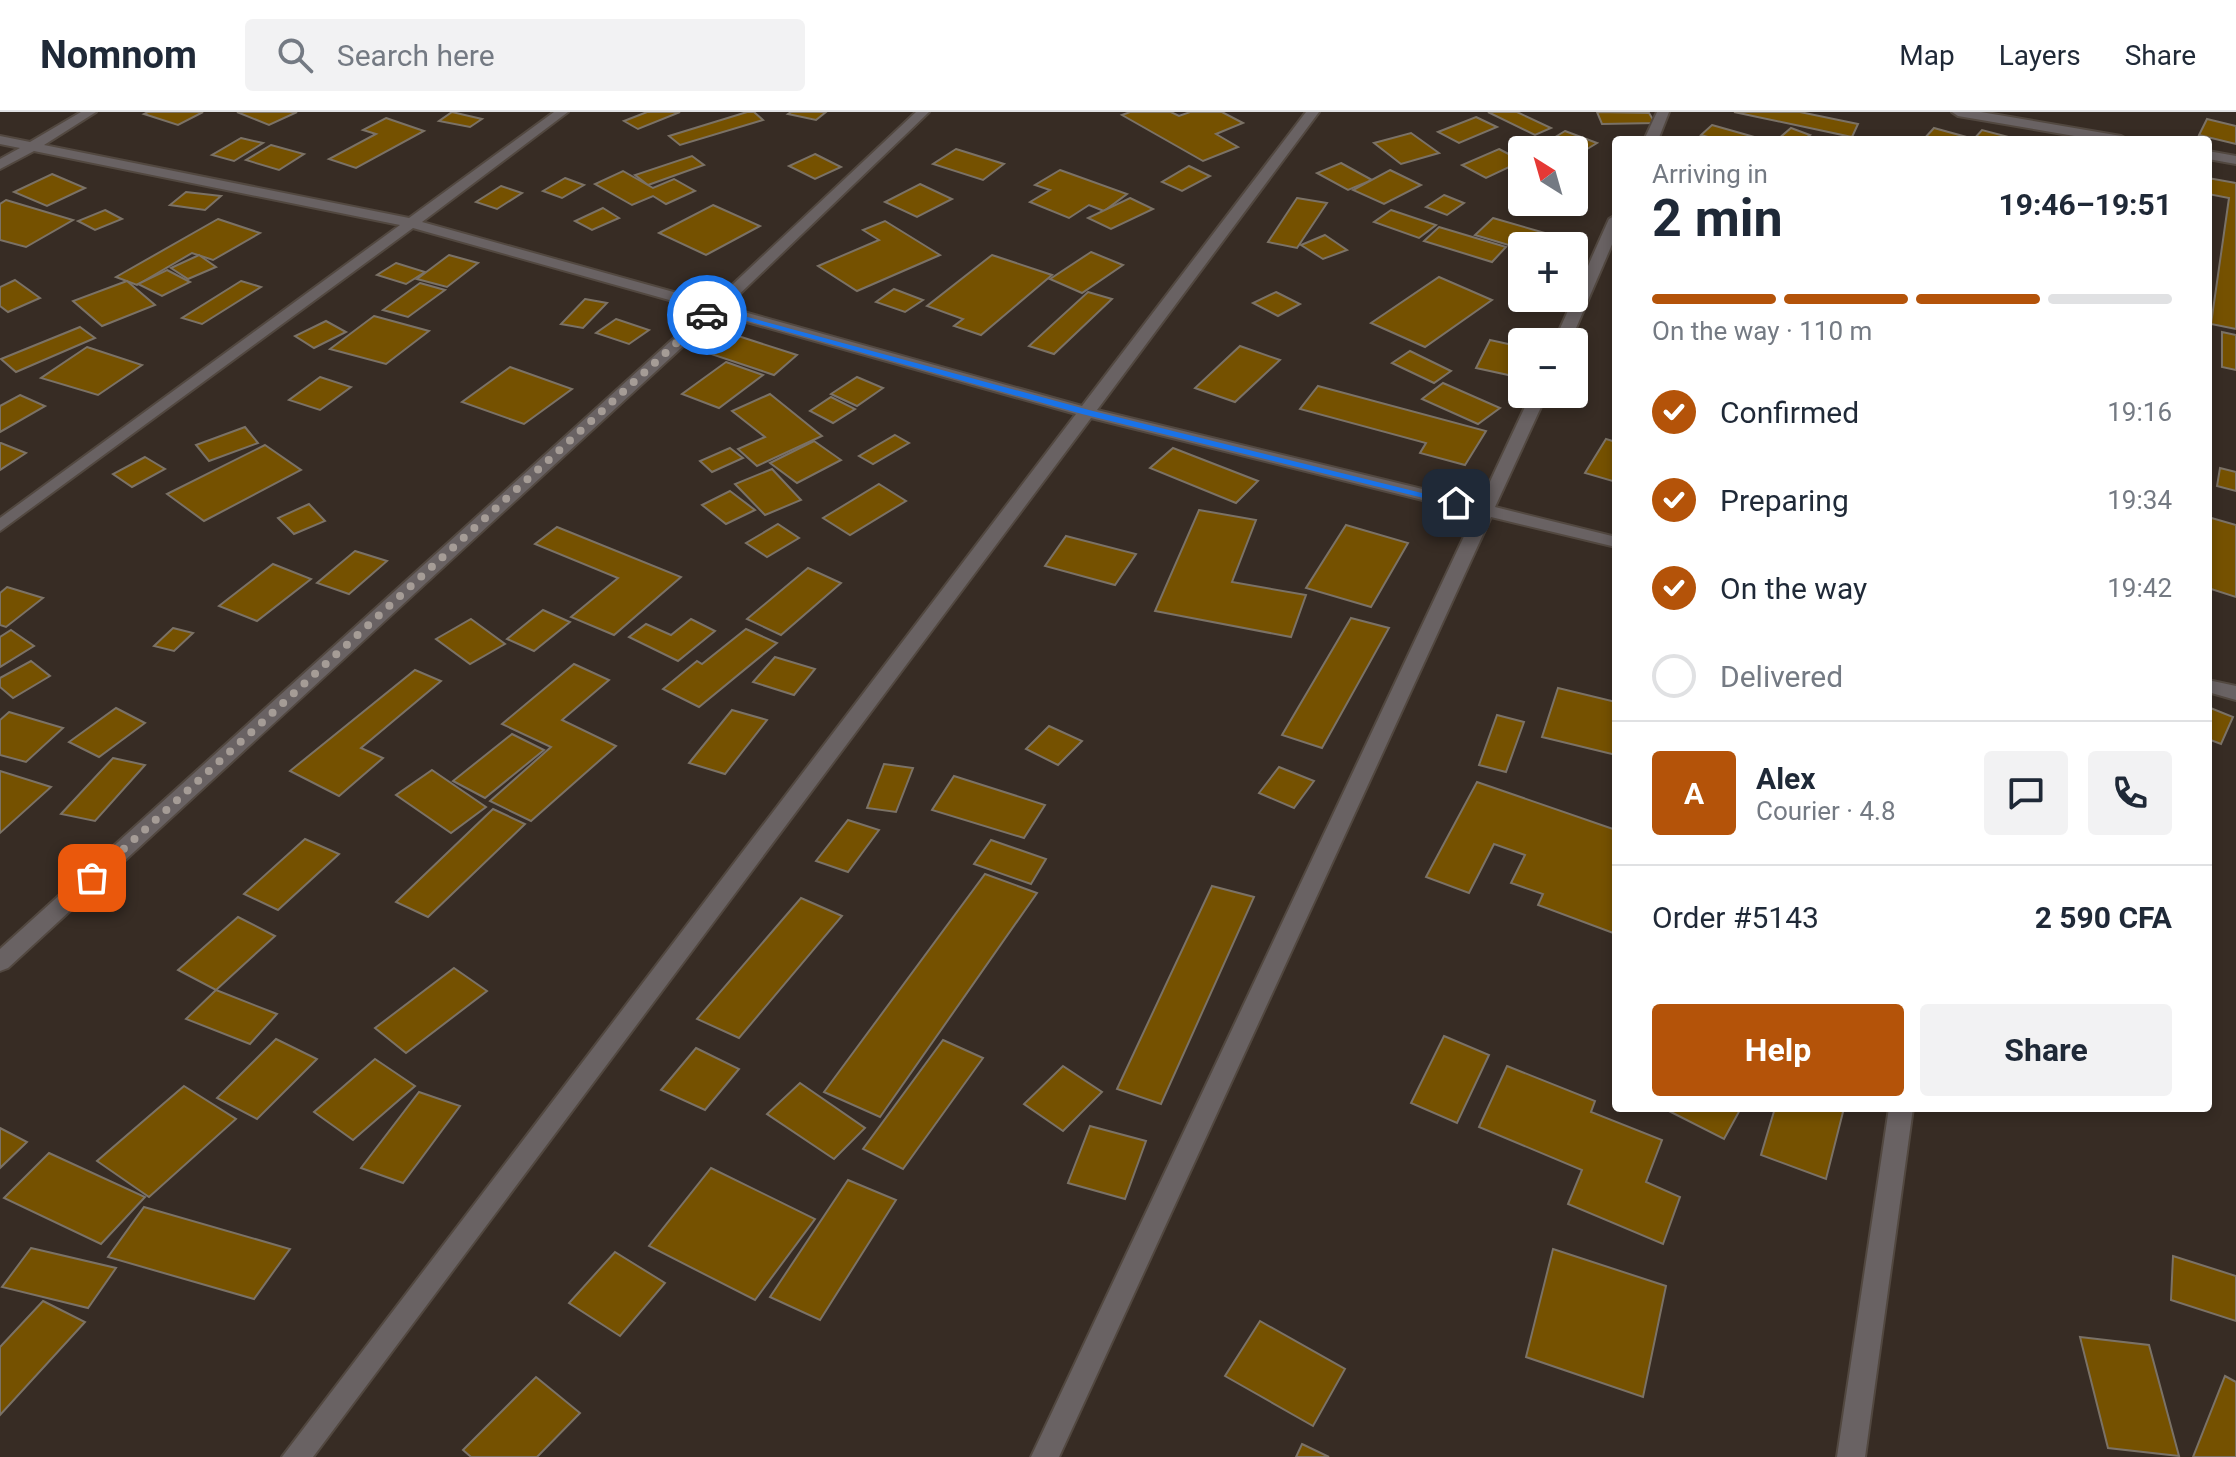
<!DOCTYPE html>
<meta charset="utf-8">
<style>
:root{--surface:#fff;--page:#f2f2f3;--text:#1f2937;--muted:#747a83;--line:#e0e1e3;--accent:#b45309}
body{margin:0;font-family:Roboto,sans-serif;background:var(--page);color:var(--text);height:100vh;display:flex;flex-direction:column;font-size:30px;white-space:nowrap}
*{box-sizing:border-box;margin:0}
p{font-size:26px;color:var(--muted)}
.icon{flex:none;width:44px;height:44px;fill:none;stroke:currentColor;stroke-width:2;stroke-linecap:round;stroke-linejoin:round}
.map{position:relative;flex:1;overflow:hidden}
.sheet{position:absolute;left:1612px;top:24px;width:600px;height:976px;display:flex;flex-direction:column;background:var(--surface);border-radius:8px;box-shadow:0 4px 12px #0003}
.sheet>*{flex:none}
.needle{width:52px;rotate:323deg}
.fabs{position:absolute;left:1508px;top:24px;display:grid;gap:16px}
.fabs a{display:grid;place-items:center;width:80px;height:80px;border-radius:8px;background:var(--surface);box-shadow:0 4px 12px #0003;font-size:40px}
.pin{position:absolute;display:grid;place-items:center;width:68px;height:68px;color:#fff;margin:-34px;border-radius:16px;box-shadow:0 4px 12px #0006}
.courier{position:absolute;display:grid;place-items:center;width:80px;height:80px;margin:-40px;border:6px solid #1a73e8;border-radius:50%;background:#fff;color:#222;box-shadow:0 2px 10px #0007}
.overview em{font-style:normal;font-weight:700}
.overview div{display:flex;flex-direction:column-reverse}
.overview{display:flex;align-items:center;justify-content:space-between;height:136px;padding:0 40px}
h1{font-size:52px;font-weight:700;line-height:60px}
.bar{display:grid;grid-template-columns:repeat(4,1fr);gap:12px 8px;align-content:center;height:96px;padding:0 40px}
.bar i{height:10px;border-radius:6px;background:var(--line)}
.bar .active{background:var(--accent)}
.bar p{grid-column:span 4}
.line{display:flex;align-items:center;gap:20px;padding:0 40px;border-top:2px solid var(--line)}
.line div{flex:1}
.round{display:grid;place-items:center;flex:none;width:84px;height:84px;border-radius:8px;background:var(--page)}
ol{padding:0 40px;list-style:none}
li{display:flex;align-items:center;gap:24px;height:88px}
li p{margin-inline-start:auto}
li .icon{padding:8px;border-radius:50%;background:var(--accent);color:#fff;stroke-width:4}
li:last-child{color:var(--muted)}
li i{width:44px;height:44px;border:4px solid var(--line);border-radius:50%}
.action{display:flex;gap:16px;margin-top:auto;padding:16px 40px}
.action a{flex:1;height:92px;border-radius:8px;background:var(--accent);color:#fff;font-size:32px;font-weight:700;line-height:92px;text-align:center}
.action a+a{background:var(--page);color:var(--text)}
header{display:flex;align-items:center;gap:48px;box-sizing:border-box;height:112px;padding:0 40px;background:var(--surface);border-bottom:2px solid var(--line)}
header strong{font-size:38px}
nav{display:flex;gap:44px;margin-inline-start:auto;font-size:28px}
.search{width:560px;height:72px;background:var(--page);display:flex;align-items:center;gap:20px;box-sizing:border-box;padding:0 28px;border-radius:8px;color:var(--muted);font-size:30px}
.map>svg:first-child{display:block}
</style>
<header>
<strong>Nomnom</strong>
<div class="search"><svg class="icon" aria-label="search" viewBox="0 0 24 24"><circle cx="10" cy="10" r="6"/><path d="M15 15l6 6"/></svg>Search here</div>
<nav><a>Map</a><a>Layers</a><a>Share</a></nav>
</header>
<div class="map">
<svg width="2236" height="1345" viewBox="0 0 2236 1345">
<rect width="100%" height="100%" fill="#372c24"/>
<g fill="#755100" stroke="#7b7266" stroke-width="2">
<polygon points="148,0 203,0 178,13 144,2"/>
<polygon points="237,0 297,0 269,13"/>
<polygon points="452,0 482,7 470,15 439,9"/>
<polygon points="647,0 680,0 638,17 624,9"/>
<polygon points="747,0 754,0 763,8 680,33 669,24"/>
<polygon points="791,0 826,0 816,8 788,2"/>
<polygon points="1130,0 1171,0 1179,4 1190,0 1222,0 1243,11 1216,22 1238,35 1203,49 1122,3"/>
<polygon points="1488,0 1517,0 1551,16 1535,23"/>
<polygon points="1597,0 1649,1 1655,11 1602,12"/>
<polygon points="1734,0 1800,0 1858,12 1852,25"/>
<polygon points="1476,5 1497,15 1459,31 1438,20"/>
<polygon points="386,6 424,19 356,56 329,47 376,22 363,18"/>
<polygon points="2207,7 2236,14 2236,32 2199,23"/>
<polygon points="1712,13 1765,28 1718,28 1701,23"/>
<polygon points="1791,16 1810,23 1803,28 1777,28"/>
<polygon points="1934,16 1974,27 1982,18 2020,28 1923,28"/>
<polygon points="1565,19 1597,31 1574,45 1574,38 1534,38"/>
<polygon points="1411,21 1439,41 1401,52 1374,31"/>
<polygon points="241,26 263,31 234,49 212,43"/>
<polygon points="271,33 304,42 279,58 246,48"/>
<polygon points="956,37 1004,52 983,68 933,52"/>
<polygon points="1499,37 1522,49 1486,66 1462,53"/>
<polygon points="815,42 841,55 815,67 789,54"/>
<polygon points="692,44 704,53 648,73 635,63"/>
<polygon points="1341,51 1372,68 1348,78 1317,61"/>
<polygon points="1189,54 1210,64 1182,79 1162,70"/>
<polygon points="1060,58 1127,82 1104,99 1089,93 1069,106 1030,90 1050,78 1035,73"/>
<polygon points="1390,58 1421,73 1384,92 1353,78"/>
<polygon points="623,59 653,76 674,67 695,79 666,92 653,84 632,93 595,72"/>
<polygon points="52,62 85,76 47,94 14,80"/>
<polygon points="565,66 584,73 562,86 543,79"/>
<polygon points="2208,66 2236,71 2236,217 2211,212 2229,86 2208,82"/>
<polygon points="920,72 952,87 917,105 885,90"/>
<polygon points="501,74 522,81 497,97 476,90"/>
<polygon points="186,80 221,84 205,98 170,93"/>
<polygon points="1444,83 1464,91 1447,103 1426,95"/>
<polygon points="1130,86 1153,97 1111,117 1088,106"/>
<polygon points="1297,86 1327,91 1297,136 1268,130"/>
<polygon points="6,88 73,108 26,135 0,128 0,92"/>
<polygon points="713,93 760,114 706,143 659,121"/>
<polygon points="603,96 619,106 592,118 575,109"/>
<polygon points="105,98 122,107 95,118 78,109"/>
<polygon points="1391,98 1436,113 1419,126 1374,110"/>
<polygon points="1493,106 1545,121 1532,134 1522,137 1475,123"/>
<polygon points="218,107 260,121 213,148 192,141 137,173 116,165"/>
<polygon points="885,109 940,143 857,179 818,154 879,128 863,118"/>
<polygon points="1439,115 1506,135 1492,150 1424,129"/>
<polygon points="1325,123 1347,138 1323,147 1301,133"/>
<polygon points="1091,140 1123,153 1082,181 1050,167"/>
<polygon points="199,143 216,155 188,167 171,156"/>
<polygon points="449,143 478,151 447,175 417,167"/>
<polygon points="992,143 1052,163 981,223 954,214 963,207 927,194"/>
<polygon points="396,151 425,160 406,172 377,163"/>
<polygon points="167,158 190,170 162,184 138,172"/>
<polygon points="1439,165 1492,188 1425,235 1371,211"/>
<polygon points="15,168 40,186 8,200 0,194 0,175"/>
<polygon points="127,169 155,193 102,214 73,189"/>
<polygon points="241,169 261,175 202,212 182,206"/>
<polygon points="420,171 445,178 408,205 383,198"/>
<polygon points="894,177 923,188 905,200 876,190"/>
<polygon points="1088,180 1112,187 1054,242 1029,234"/>
<polygon points="1276,180 1300,192 1278,204 1253,191"/>
<polygon points="585,187 607,191 583,216 561,212"/>
<polygon points="374,204 429,219 386,252 330,237"/>
<polygon points="616,207 649,218 629,232 596,221"/>
<polygon points="326,209 346,220 314,236 295,224"/>
<polygon points="80,215 95,226 16,260 1,247"/>
<polygon points="2222,220 2236,223 2236,258 2222,255"/>
<polygon points="732,222 797,243 774,263 708,241"/>
<polygon points="1490,228 1522,235 1513,264 1476,256"/>
<polygon points="1240,234 1280,248 1235,290 1195,276"/>
<polygon points="87,235 142,253 98,283 41,266"/>
<polygon points="1410,239 1451,259 1434,271 1392,251"/>
<polygon points="726,250 763,263 719,296 682,282"/>
<polygon points="510,255 572,277 524,312 462,290"/>
<polygon points="320,265 351,275 320,298 289,288"/>
<polygon points="857,265 883,276 857,294 831,282"/>
<polygon points="1443,271 1500,296 1478,312 1422,287"/>
<polygon points="1318,274 1486,319 1465,353 1420,341 1426,331 1300,297"/>
<polygon points="770,282 822,324 757,354 738,337 765,325 732,299"/>
<polygon points="20,283 45,294 0,320 0,294"/>
<polygon points="831,285 855,297 833,311 810,299"/>
<polygon points="245,315 258,331 209,349 196,333"/>
<polygon points="895,323 909,331 873,352 859,344"/>
<polygon points="1606,327 1616,330 1616,370 1585,361"/>
<polygon points="814,329 841,348 797,371 770,351"/>
<polygon points="0,331 1,331 26,341 0,358"/>
<polygon points="265,333 301,358 204,409 167,382"/>
<polygon points="730,336 743,346 712,360 700,349"/>
<polygon points="1173,336 1258,369 1236,391 1150,356"/>
<polygon points="145,345 165,357 132,375 113,362"/>
<polygon points="2220,356 2236,360 2236,379 2217,374"/>
<polygon points="772,357 801,388 765,403 735,372"/>
<polygon points="879,372 906,389 850,423 823,406"/>
<polygon points="730,379 755,398 726,412 702,393"/>
<polygon points="309,392 325,409 294,422 278,406"/>
<polygon points="1199,398 1256,408 1232,470 1306,483 1291,525 1155,499"/>
<polygon points="2208,405 2236,413 2236,485 2208,476"/>
<polygon points="778,412 799,426 767,445 746,431"/>
<polygon points="1346,413 1408,431 1371,495 1306,476"/>
<polygon points="557,415 681,465 614,523 571,505 618,466 535,432"/>
<polygon points="1066,424 1136,442 1115,473 1045,454"/>
<polygon points="355,439 387,449 349,482 317,471"/>
<polygon points="273,452 311,467 257,509 219,494"/>
<polygon points="808,456 841,471 781,523 747,507"/>
<polygon points="7,475 43,486 6,515 0,513 0,481"/>
<polygon points="543,498 570,510 534,539 507,527"/>
<polygon points="1351,506 1389,516 1322,636 1282,623"/>
<polygon points="471,507 505,532 470,552 436,527"/>
<polygon points="691,507 715,519 678,549 629,525 646,512 671,523"/>
<polygon points="173,516 193,521 174,539 154,534"/>
<polygon points="746,517 777,531 699,595 663,577 697,549 702,552"/>
<polygon points="11,518 34,534 0,555 0,525"/>
<polygon points="775,545 815,557 794,583 753,570"/>
<polygon points="31,549 50,564 13,586 0,575 0,566"/>
<polygon points="574,552 609,568 562,608 616,634 531,709 490,689 551,635 502,612"/>
<polygon points="415,558 441,569 361,636 383,646 339,684 290,659"/>
<polygon points="1558,576 1616,590 1616,643 1542,625"/>
<polygon points="2208,595 2233,605 2221,632 2208,627"/>
<polygon points="116,596 145,611 99,645 69,630"/>
<polygon points="732,598 767,608 725,662 689,651"/>
<polygon points="9,600 63,616 26,650 0,643 0,608"/>
<polygon points="1497,603 1524,610 1506,660 1479,653"/>
<polygon points="1049,614 1082,629 1058,653 1026,637"/>
<polygon points="512,622 544,638 485,686 453,669"/>
<polygon points="113,646 145,653 95,709 61,702"/>
<polygon points="884,652 913,656 896,700 867,696"/>
<polygon points="1279,655 1314,669 1294,696 1259,681"/>
<polygon points="432,658 486,695 451,721 396,683"/>
<polygon points="0,659 51,675 0,721"/>
<polygon points="954,664 1045,693 1024,726 932,698"/>
<polygon points="1477,670 1616,718 1616,822 1538,793 1543,782 1511,771 1525,743 1494,732 1469,781 1426,765"/>
<polygon points="493,697 525,712 428,805 396,790"/>
<polygon points="848,708 879,718 848,760 816,749"/>
<polygon points="305,727 339,742 278,798 244,782"/>
<polygon points="991,728 1046,747 1031,772 974,752"/>
<polygon points="985,762 1037,781 880,1005 824,980"/>
<polygon points="1212,774 1254,785 1161,992 1117,977"/>
<polygon points="801,786 842,804 739,926 697,907"/>
<polygon points="238,805 275,824 216,878 178,858"/>
<polygon points="454,856 487,879 406,941 375,916"/>
<polygon points="216,878 277,902 250,932 186,907"/>
<polygon points="1444,924 1489,943 1457,1011 1411,991"/>
<polygon points="276,927 317,947 257,1007 217,986"/>
<polygon points="943,928 983,946 903,1057 863,1037"/>
<polygon points="696,936 739,957 705,998 661,978"/>
<polygon points="375,947 415,974 353,1028 314,1000"/>
<polygon points="1063,954 1102,980 1063,1019 1024,992"/>
<polygon points="1507,954 1595,989 1591,1000 1662,1028 1646,1070 1680,1085 1663,1132 1568,1092 1582,1058 1479,1015"/>
<polygon points="800,971 865,1016 834,1047 767,1002"/>
<polygon points="184,974 236,1007 149,1085 97,1049"/>
<polygon points="419,980 460,994 403,1071 361,1056"/>
<polygon points="1663,996 1741,996 1724,1027"/>
<polygon points="1775,996 1844,996 1826,1067 1761,1043"/>
<polygon points="1090,1014 1146,1029 1125,1087 1068,1071"/>
<polygon points="0,1016 27,1030 0,1056"/>
<polygon points="49,1041 145,1085 101,1132 4,1086"/>
<polygon points="711,1056 815,1107 755,1188 649,1134"/>
<polygon points="848,1068 896,1088 820,1208 770,1185"/>
<polygon points="144,1095 290,1137 254,1187 108,1145"/>
<polygon points="31,1136 116,1156 88,1196 2,1175"/>
<polygon points="1553,1137 1666,1174 1643,1285 1526,1245"/>
<polygon points="615,1140 665,1171 620,1224 569,1191"/>
<polygon points="2173,1144 2236,1164 2236,1209 2171,1188"/>
<polygon points="43,1189 85,1210 0,1303 0,1235"/>
<polygon points="1260,1209 1345,1257 1313,1314 1225,1264"/>
<polygon points="2080,1225 2149,1233 2179,1344 2108,1336"/>
<polygon points="2225,1264 2236,1270 2236,1345 2193,1345"/>
<polygon points="536,1265 580,1301 537,1345 471,1345 463,1338"/>
<polygon points="1302,1332 1329,1345 1296,1345"/>
</g>
<g fill="none" stroke-linecap="round" stroke-linejoin="round">
<g stroke="#524840" stroke-width="4">
<g id="minor">
<polygon points="81,0 96,0 44,33 409,106 554,0 568,0 422,110 713,191 916,0 929,0 726,195 1082,294 1306,0 1319,0 1097,298 1480,391 1531,282 1547,282 1495,395 1616,425 1616,435 1491,405 1059,1345 1031,1345 1475,401 1091,306 313,1345 282,1345 1076,302 718,202 8,856 0,859 0,837 705,198 413,116 0,419 0,406 400,113 34,39 0,57 0,47 20,36 0,32 0,24 30,30"/>
<polygon points="1657,0 1669,0 1658,28 1644,28"/>
<polygon points="1952,0 1981,0 2121,24 2128,28 2098,28 1958,4"/>
<polygon points="2208,39 2236,44 2236,52 2208,47"/>
<polygon points="1616,103 1616,123 1570,230 1554,230 1609,107"/>
<polygon points="2208,568 2236,574 2236,588 2208,580"/>
<polygon points="1889,996 1913,996 1865,1345 1837,1345"/>
</g>
</g>
<use href="#minor" fill="#696263" fill-rule="evenodd"/>
</g>
<polygon fill="#1a73e8" points="711,195 1089,298 1462,391 1456,394 1082,302 716,200 704,205"/>
<g fill="none" stroke-linecap="round" stroke-linejoin="round">
<polyline stroke="#a59c96" stroke-width="8" stroke-dasharray="0 14.4" points="92,766 707,203"/>
</g>
</svg>
<div class="fabs">
<a><svg class="needle" viewBox="-14 -14 28 28"><path d="M0-13l5 13h-10z" fill="#e53935"/><path d="M0 13l5-13h-10z" fill="#747a83"/></svg></a>
<a>+</a>
<a>−</a>
</div>
<div class="pin" style="left:92px;top:766px;background:#ea580c"><svg class="icon" aria-label="bag" viewBox="0 0 24 24"><path d="M5 8h14l-1 12H6zM9 8a3 3 0 0 1 6 0"/></svg></div>
<div class="pin" style="left:1456px;top:391px;background:#1f2937"><svg class="icon" aria-label="home" viewBox="0 0 24 24"><path d="M3 11l9-7 9 7M6 9v11h12V9"/></svg></div>
<div class="courier" style="left:707px;top:203px"><svg class="icon" aria-label="car" viewBox="0 0 24 24"><path d="M5 17H2v-5l4-1 3-4h7l3 4 3 1v5h-3M9 17h6M6 11h13"/><circle cx="7" cy="17" r="2"/><circle cx="17" cy="17" r="2"/></svg></div>
<section class="sheet">
<div class="overview"><div><h1>2 min</h1><p>Arriving in</p></div><em>19:46–19:51</em></div>
<div class="bar"><i class="active"></i><i class="active"></i><i class="active"></i><i></i><p>On the way · 110 m</p></div>
<ol>
<li><svg class="icon" aria-label="check" viewBox="0 0 24 24"><path d="M5 12l5 5 9-10"/></svg>Confirmed<p>19:16</p></li>
<li><svg class="icon" aria-label="check" viewBox="0 0 24 24"><path d="M5 12l5 5 9-10"/></svg>Preparing<p>19:34</p></li>
<li><svg class="icon" aria-label="check" viewBox="0 0 24 24"><path d="M5 12l5 5 9-10"/></svg>On the way<p>19:42</p></li>
<li><i></i>Delivered</li>
</ol>
<div class="line" style="height:144px"><b class="round" style="background:var(--accent);color:#fff">A</b><div><b>Alex</b><p>Courier · 4.8</p></div><a class="round"><svg class="icon" aria-label="chat" viewBox="0 0 24 24"><path d="M4 5h16v11H9l-5 4z"/></svg></a><a class="round"><svg class="icon" aria-label="phone" viewBox="0 0 24 24"><path d="M5 4h4l2 5-3 2q2 4 5 5l2-3 5 2v4C11 20 4 13 5 4z"/></svg></a></div>
<div class="line" style="height:104px"><div>Order #5143</div><b>2 590 CFA</b></div>
<div class="action"><a>Help</a><a>Share</a></div>
</section>
</div>
